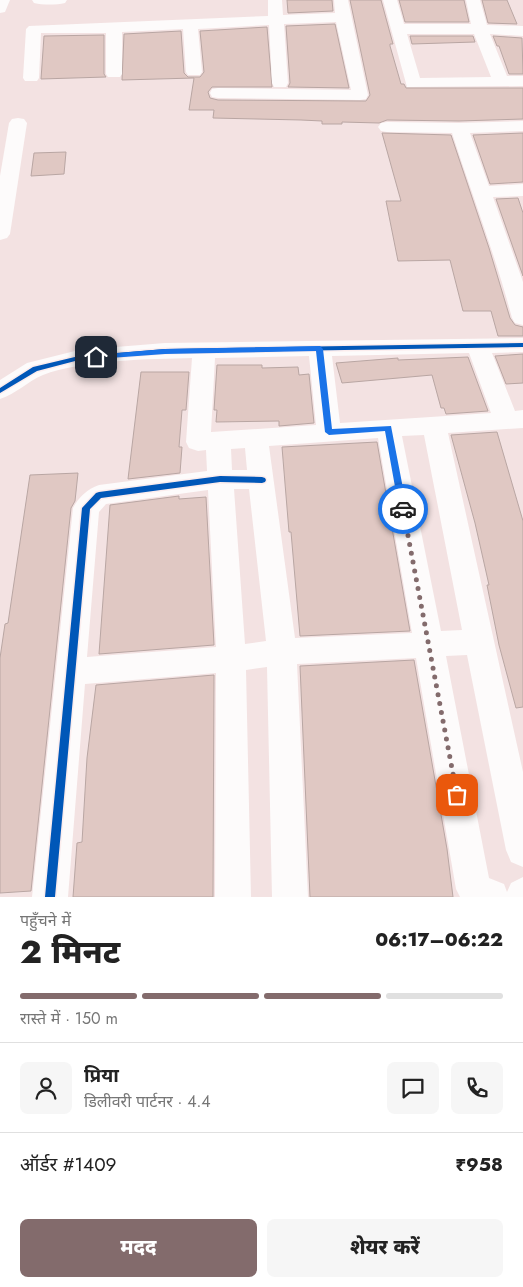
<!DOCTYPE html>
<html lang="hi">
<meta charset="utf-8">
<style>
:root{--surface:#fff;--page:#f6f6f6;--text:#222;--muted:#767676;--line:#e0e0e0;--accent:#836b6c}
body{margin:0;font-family:Jost,"Noto Sans Devanagari",sans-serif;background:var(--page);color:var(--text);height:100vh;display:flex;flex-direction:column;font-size:19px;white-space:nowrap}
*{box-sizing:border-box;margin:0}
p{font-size:16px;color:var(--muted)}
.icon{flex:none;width:28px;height:28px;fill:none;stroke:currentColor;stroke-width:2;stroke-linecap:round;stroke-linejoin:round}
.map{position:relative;height:897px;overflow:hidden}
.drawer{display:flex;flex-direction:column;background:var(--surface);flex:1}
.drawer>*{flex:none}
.pin{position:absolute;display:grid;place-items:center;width:42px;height:42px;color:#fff;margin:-21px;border-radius:10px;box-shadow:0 2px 8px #0006}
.courier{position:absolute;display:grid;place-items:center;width:50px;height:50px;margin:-25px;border:4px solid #1a73e8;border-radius:50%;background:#fff;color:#222;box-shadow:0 1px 6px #0007}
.overview em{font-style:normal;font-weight:800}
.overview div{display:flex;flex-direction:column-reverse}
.overview{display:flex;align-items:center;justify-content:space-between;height:85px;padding:0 20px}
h1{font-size:32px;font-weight:800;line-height:38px}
.bar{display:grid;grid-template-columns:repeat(4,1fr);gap:8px 5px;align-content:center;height:60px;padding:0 20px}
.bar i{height:6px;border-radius:4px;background:var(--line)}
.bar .active{background:var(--accent)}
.bar p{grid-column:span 4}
.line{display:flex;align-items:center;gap:12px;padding:0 20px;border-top:1px solid var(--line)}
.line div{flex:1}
.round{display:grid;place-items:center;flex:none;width:52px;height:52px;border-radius:8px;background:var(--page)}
.action{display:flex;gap:10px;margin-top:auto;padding:10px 20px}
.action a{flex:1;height:58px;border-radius:8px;background:var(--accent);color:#fff;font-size:20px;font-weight:800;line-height:58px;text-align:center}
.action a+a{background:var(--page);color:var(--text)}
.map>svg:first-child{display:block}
</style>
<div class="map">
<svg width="523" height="897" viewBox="0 0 523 897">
<rect width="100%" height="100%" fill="#f3e2e2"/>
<g fill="#e0c8c3" stroke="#b9a6a3">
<polygon points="287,0 332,0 333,11 288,13"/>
<polygon points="350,0 381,0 393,44 390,44 390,46 401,84 404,84 406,88 523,88 523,119 459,121 387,120 379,123 342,122 342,124 322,124 322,121 301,120 213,118 214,110 189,110 194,78 122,80 124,34 181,31 184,73 188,77 200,77 204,72 200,31 267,27 272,87 212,87 208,92 210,98 218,100 366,101 370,95"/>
<polygon points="399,0 464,0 469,22 405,22"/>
<polygon points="482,0 507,0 517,24 488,23"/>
<polygon points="335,24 349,88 288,87 290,83 286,26"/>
<polygon points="104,35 104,74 106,77 41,79 44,36"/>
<polygon points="410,36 473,36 475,42 412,44"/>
<polygon points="493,36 522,38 523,74 509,74 499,46 497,46"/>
<polygon points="382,133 451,135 489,248 510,318 515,325 523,327 523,336 498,336 491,311 463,311 450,260 398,261 386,201 401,201"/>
<polygon points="523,133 523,182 490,184 473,135"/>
<polygon points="66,152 64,174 31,176 34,153"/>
<polygon points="518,198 523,213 523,276 496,199"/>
<polygon points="523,354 523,383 506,384 495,356"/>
<polygon points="468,357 488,411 446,414 444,408 441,408 432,375 342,383 336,363 398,358 398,360"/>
<polygon points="217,365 262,365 262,368 298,367 299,375 309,374 314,423 279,426 279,421 216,422 217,410 214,410"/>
<polygon points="141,372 189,372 186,410 182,410 179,447 182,447 180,473 128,479"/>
<polygon points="497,432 523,521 523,707 516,708 499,645 487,585 489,585 475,523 451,435"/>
<polygon points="377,442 410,631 300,636 291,532 289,532 282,447"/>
<polygon points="78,473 75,501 71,508 31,891 0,893 0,658 5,624 8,623 30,475"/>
<polygon points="179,496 179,499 206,497 214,645 99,654 110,505"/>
<polygon points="414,660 447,849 453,897 310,897 300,666"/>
<polygon points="214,675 213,897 73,897 77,843 82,842 87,758 96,685"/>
</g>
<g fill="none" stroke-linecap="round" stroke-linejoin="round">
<g fill="#fdfbfb" fill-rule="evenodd">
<polygon points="0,0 10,0 5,12 0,13"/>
<path d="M32 0H67L65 3C56 5 43 5 34 3Z"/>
<polygon points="268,0 282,0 283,15 335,13 334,0 348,0 368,95 366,99 360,100 218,98 212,97 210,93 212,89 218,88 351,90 336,22 284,24 288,83 286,87 274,87 272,83 269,25 198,29 202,72 200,75 188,75 186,72 183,29 122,32 122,74 120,77 108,77 106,74 106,33 41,33 39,78 37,81 25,81 23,78 26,29 29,26 268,16"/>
<path d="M383 0H397L404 24H471L466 0H480L487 25 523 26V36L490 34 507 76H523V86L407 87ZM407 34H474L491 77 420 78Z"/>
<polygon points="18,118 24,119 27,123 10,234 7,238 0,240 0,176 9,123 12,119"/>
<path d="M523 121V131L470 133 489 186 523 184V196L493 197 523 282V325L515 323 512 318C495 254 472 195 452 133L387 132 381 131 378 127 381 123 387 122 459 123Z"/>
<path d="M523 338V352L492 353 515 411 523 410V428L448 433 523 772V867L511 862 506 850 467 655 446 656 489 878 504 884 507 892 511 883 523 877V897H460L456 889 416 658 297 664 308 897H272L267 667 246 670 251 897H215L216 673 85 684 68 897H32L73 508C79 497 87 489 99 485L207 471 206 450 198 451 189 448 186 442 192 358C151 359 81 360 43 375 28 381 16 394 0 399V380L27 363 79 350 165 343ZM469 353 491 413 340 423 332 356ZM309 356 316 425 211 432 215 358ZM424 435 462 630 441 631 402 436ZM378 438 412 633 295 638 269 446ZM245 448 247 470H232L231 449ZM234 489H249L266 641 245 644ZM208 490 216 647 87 657 99 512 106 504Z"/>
</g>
<g stroke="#fceded" stroke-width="3">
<g id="cycleway">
<polygon points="523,343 523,347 165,353 79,360 37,371 0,393 0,388 33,367 79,356 165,349"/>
<polygon points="220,476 262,477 265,478 266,480 265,482 262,483 220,482 101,498 90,509 55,897 45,897 82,508 96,493 99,492"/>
</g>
</g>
<use href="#cycleway" fill="#0057b8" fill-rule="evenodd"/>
</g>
<polygon fill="#1a73e8" points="320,346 323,349 332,429 391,426 407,509 406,511 403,512 399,509 385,431 329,435 325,432 316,351 165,354 96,359 93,357 96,355 165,349"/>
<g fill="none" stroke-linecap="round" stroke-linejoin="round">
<polyline stroke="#836b6c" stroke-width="5" stroke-dasharray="0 9" points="403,509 457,795"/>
</g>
</svg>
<div class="pin" style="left:457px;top:795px;background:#ea580c"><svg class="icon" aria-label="bag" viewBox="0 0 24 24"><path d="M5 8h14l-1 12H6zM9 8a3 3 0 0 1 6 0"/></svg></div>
<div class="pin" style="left:96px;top:357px;background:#1f2937"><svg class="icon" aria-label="home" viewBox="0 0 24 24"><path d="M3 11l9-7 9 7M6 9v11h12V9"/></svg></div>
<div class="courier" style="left:403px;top:509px"><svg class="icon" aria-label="car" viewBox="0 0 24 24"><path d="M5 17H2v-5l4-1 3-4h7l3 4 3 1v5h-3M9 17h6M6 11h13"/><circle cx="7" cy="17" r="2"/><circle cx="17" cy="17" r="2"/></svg></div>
</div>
<section class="drawer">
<div class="overview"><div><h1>2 मिनट</h1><p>पहुँचने में</p></div><em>06:17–06:22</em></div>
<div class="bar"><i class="active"></i><i class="active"></i><i class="active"></i><i></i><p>रास्ते में · 150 m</p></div>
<div class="line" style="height:90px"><a class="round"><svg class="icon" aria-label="person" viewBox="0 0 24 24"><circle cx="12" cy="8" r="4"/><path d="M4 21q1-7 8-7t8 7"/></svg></a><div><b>प्रिया</b><p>डिलीवरी पार्टनर · 4.4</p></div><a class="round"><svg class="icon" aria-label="chat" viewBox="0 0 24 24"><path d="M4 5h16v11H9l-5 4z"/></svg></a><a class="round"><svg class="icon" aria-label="phone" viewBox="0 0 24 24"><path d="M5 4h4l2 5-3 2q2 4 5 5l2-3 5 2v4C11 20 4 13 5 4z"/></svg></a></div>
<div class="line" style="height:65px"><div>ऑर्डर #1409</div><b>₹958</b></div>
<div class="action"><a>मदद</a><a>शेयर करें</a></div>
</section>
